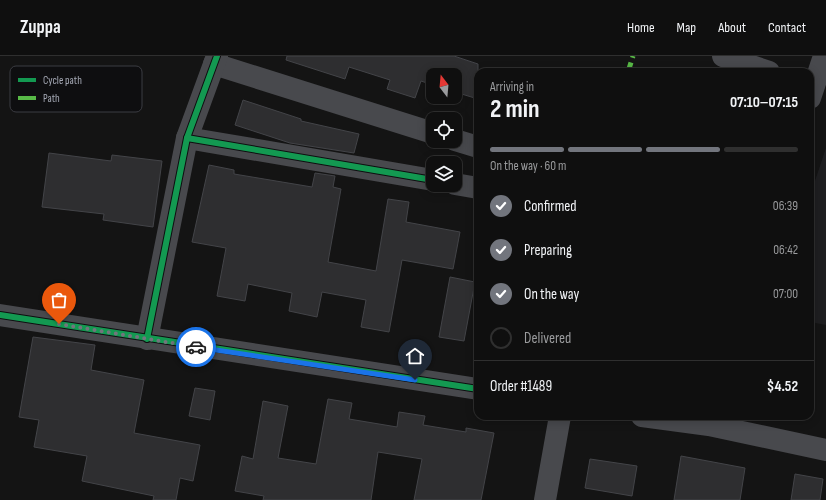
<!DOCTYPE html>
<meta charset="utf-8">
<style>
:root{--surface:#0f0f0f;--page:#181818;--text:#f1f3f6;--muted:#9b9c9e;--line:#2f2f2f;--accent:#72757d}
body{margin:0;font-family:"Sofia Sans Condensed",sans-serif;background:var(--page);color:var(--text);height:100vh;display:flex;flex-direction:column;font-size:15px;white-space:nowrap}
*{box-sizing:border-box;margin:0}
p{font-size:13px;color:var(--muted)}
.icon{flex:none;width:22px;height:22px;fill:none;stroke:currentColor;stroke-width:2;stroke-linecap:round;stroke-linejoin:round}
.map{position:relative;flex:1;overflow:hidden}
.sheet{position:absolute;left:474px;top:12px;width:340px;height:352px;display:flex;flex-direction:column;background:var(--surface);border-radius:12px;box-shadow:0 2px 10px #0003,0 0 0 1px var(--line)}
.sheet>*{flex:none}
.needle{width:26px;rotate:344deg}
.controls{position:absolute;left:426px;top:12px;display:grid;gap:8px}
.controls a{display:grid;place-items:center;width:36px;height:36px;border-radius:8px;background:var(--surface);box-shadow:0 2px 10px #0003,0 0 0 1px var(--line);font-size:20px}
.pin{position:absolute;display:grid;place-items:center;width:34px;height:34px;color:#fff;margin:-41px -17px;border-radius:50% 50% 50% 0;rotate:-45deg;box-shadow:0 0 4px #0007}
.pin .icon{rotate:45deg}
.courier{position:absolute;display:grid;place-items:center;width:40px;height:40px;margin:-20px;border:3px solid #1a73e8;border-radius:50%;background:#fff;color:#222;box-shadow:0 1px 5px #0007}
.overview em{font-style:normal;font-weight:700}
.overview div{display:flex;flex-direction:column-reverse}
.overview{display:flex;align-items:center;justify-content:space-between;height:68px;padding:0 16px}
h1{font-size:26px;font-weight:700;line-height:30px}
.bar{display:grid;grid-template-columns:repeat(4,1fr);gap:6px 4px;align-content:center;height:48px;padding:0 16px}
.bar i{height:5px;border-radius:3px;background:var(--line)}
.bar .active{background:var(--accent)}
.bar p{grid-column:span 4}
.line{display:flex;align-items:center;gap:10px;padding:0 16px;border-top:1px solid var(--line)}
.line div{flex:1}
ol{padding:0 16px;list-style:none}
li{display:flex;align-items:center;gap:12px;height:44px}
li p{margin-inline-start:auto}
li .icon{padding:4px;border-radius:50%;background:var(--accent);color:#fff;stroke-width:4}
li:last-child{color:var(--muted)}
li i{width:22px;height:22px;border:2px solid var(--line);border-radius:50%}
header{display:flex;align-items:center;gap:24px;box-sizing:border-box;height:56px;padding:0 20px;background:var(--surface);border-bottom:1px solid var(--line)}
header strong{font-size:19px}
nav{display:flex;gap:22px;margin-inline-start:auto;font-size:14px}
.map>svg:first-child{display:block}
</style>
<header>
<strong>Zuppa</strong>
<nav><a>Home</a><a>Map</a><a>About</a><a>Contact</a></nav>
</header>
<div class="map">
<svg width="826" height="444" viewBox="0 0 826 444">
<rect width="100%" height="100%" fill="#141414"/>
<polygon fill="#1e1e20" points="826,92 826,269 810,266 810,140"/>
<g fill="#2e2e30" stroke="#434448">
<polygon points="287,0 454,0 478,8 478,43 455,36 455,19 433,19 433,29 421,25 415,42 387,33 390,24 349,11 345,23 286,4"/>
<polygon points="243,44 301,63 301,65 359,78 354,97 290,87 235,69"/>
<polygon points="49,97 111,105 112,99 162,105 153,171 103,164 104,158 42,151"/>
<polygon points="209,109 234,114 234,118 312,131 315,117 335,120 333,131 341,133 328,206 376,215 388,143 409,146 406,166 460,176 453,213 402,204 389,276 361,271 366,244 322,236 317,261 289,255 292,237 248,228 245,245 217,240 226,192 192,186"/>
<polygon points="450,221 475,226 464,285 439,281"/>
<polygon points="33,281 95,289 91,314 144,324 134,377 200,389 193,425 180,422 176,444 153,444 154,440 82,425 87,400 34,391 39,364 19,361"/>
<polygon points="195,332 215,335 210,364 189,360"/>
<polygon points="328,343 352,347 349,363 397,371 399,356 425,360 423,369 466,376 466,372 494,377 481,444 414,444 422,403 378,396 371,444 263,444 264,440 235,435 242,400 253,403 263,345 288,350 278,402 316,408"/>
<polygon points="681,400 745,412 740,444 674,444"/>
<polygon points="590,403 637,410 632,440 585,432"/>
<polygon points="795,418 823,423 820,444 791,444"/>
</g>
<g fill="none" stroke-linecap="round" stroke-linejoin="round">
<g stroke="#48494d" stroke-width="22">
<polyline points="723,0 769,16"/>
<polyline points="214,8 433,77"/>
<polyline points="810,42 824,0"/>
<polyline points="187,82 433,124"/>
<polyline points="455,84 478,91"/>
<polyline points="455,128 478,132"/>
<polyline points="0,259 478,333"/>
<polyline points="147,283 187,82 217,0"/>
<polyline points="642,360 709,369 826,394"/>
<polyline points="545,444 560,360"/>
</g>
<polyline stroke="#58b947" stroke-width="5" stroke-dasharray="10 5" stroke-linecap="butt" points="628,16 633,0"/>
<g stroke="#0e0e10" stroke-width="8">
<g id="cycleway">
<polyline points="187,82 433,124"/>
<polyline points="0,259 478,333"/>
<polyline points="147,283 187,82 217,0"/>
</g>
</g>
<use href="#cycleway" stroke="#139951" stroke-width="6"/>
</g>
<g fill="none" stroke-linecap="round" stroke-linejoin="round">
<polyline stroke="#72757d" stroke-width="4" stroke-dasharray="0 7.2" points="59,268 196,291"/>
<polyline stroke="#1a73e8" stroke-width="5" points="196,291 415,324"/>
</g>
<rect x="10" y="10" width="132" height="46" rx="6" fill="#0e0e10" stroke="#3b3c42" stroke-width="1"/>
<rect x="18" y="22" width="18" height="4" fill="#139951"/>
<rect x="18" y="40" width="18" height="4" fill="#58b947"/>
<g font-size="11" fill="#a5a9b5">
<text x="43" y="28">Cycle path</text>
<text x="43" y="46">Path</text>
</g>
</svg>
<div class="controls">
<a><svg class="needle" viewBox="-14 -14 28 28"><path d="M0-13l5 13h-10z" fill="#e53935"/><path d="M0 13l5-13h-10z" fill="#9b9c9e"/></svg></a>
<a><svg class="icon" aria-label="locate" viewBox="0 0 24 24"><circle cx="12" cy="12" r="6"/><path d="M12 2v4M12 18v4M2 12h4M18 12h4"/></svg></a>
<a><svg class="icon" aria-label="layers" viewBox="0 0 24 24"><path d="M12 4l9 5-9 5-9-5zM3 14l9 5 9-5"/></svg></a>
</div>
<div class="pin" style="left:59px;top:268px;background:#ea580c"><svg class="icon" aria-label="bag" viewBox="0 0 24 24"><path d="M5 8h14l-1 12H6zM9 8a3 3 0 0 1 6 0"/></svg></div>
<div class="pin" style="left:415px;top:324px;background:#1f2937"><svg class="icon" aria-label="home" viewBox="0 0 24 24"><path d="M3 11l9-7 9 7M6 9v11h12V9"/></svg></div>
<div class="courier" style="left:196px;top:291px"><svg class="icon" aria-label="car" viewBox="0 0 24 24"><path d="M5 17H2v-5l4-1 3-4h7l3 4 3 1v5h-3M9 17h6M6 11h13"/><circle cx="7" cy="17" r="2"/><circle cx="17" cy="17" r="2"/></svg></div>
<section class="sheet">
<div class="overview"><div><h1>2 min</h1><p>Arriving in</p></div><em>07:10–07:15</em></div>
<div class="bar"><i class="active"></i><i class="active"></i><i class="active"></i><i></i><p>On the way · 60 m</p></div>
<ol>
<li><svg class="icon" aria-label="check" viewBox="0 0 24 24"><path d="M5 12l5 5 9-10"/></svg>Confirmed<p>06:39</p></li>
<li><svg class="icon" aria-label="check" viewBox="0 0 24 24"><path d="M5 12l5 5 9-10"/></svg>Preparing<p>06:42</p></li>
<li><svg class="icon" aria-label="check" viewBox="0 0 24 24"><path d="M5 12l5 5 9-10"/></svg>On the way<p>07:00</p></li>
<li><i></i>Delivered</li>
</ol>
<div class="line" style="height:52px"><div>Order #1489</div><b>$4.52</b></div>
</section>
</div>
